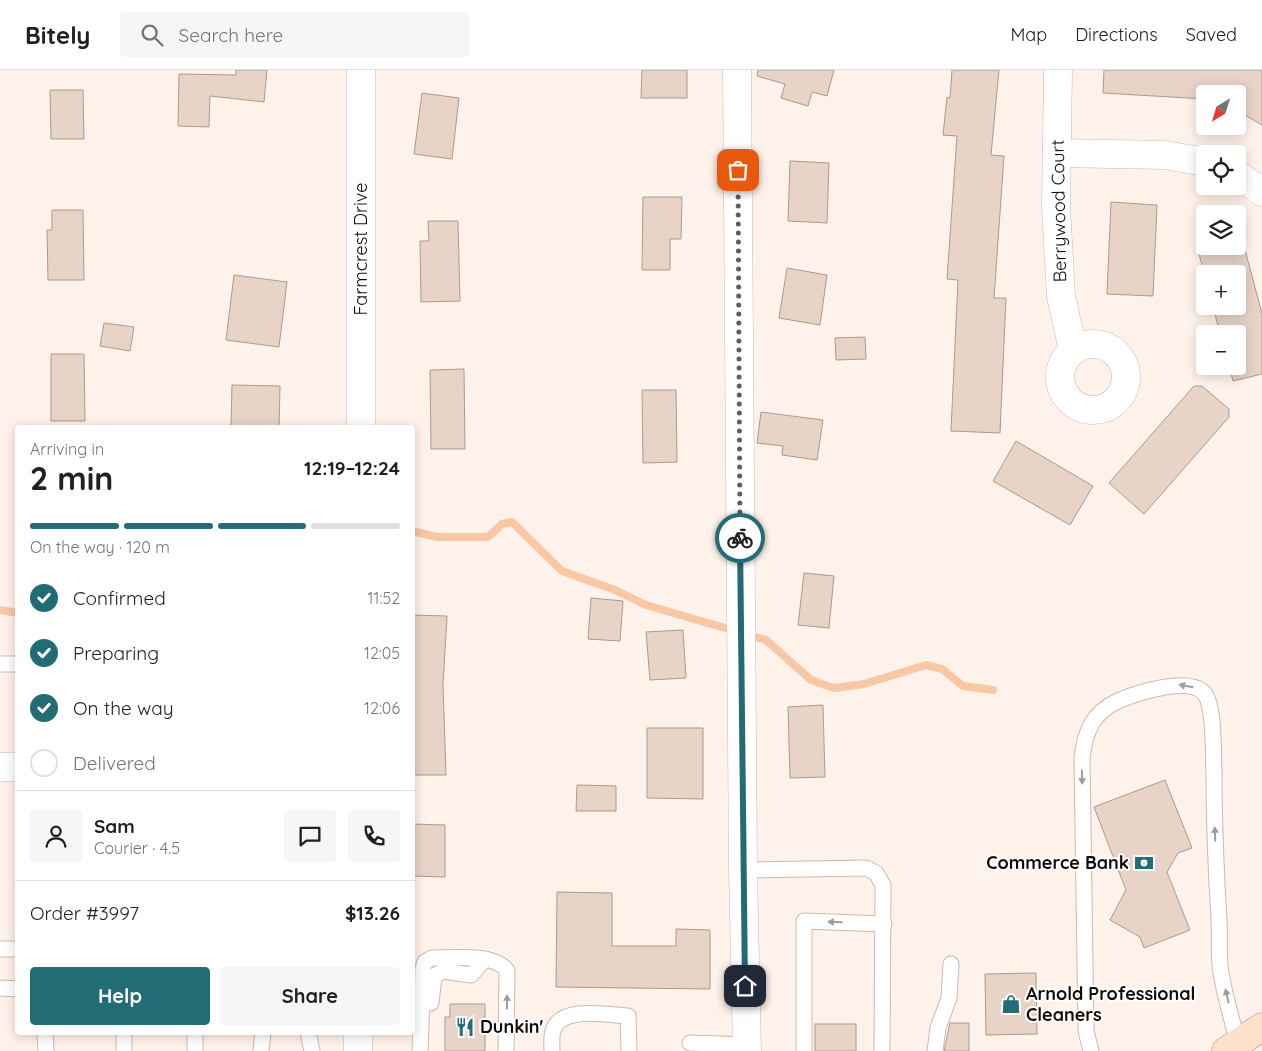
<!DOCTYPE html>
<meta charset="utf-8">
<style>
:root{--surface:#fff;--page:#f6f6f6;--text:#202124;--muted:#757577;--line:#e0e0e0;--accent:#216c75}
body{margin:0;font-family:Quicksand,sans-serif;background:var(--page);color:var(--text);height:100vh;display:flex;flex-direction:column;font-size:19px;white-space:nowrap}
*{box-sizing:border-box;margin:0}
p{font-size:16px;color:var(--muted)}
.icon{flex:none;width:28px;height:28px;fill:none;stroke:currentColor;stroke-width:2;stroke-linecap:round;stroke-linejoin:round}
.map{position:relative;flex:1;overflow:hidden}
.drawer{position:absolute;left:15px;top:355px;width:400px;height:610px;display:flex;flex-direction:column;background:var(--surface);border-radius:5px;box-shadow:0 2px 12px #0003}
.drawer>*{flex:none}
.needle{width:32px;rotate:218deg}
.fabs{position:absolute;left:1196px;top:15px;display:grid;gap:10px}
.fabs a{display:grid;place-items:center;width:50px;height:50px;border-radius:5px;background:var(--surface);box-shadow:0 2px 12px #0003;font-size:25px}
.pin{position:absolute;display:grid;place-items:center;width:42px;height:42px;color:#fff;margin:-21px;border-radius:10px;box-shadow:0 2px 8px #0006}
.courier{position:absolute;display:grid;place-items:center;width:50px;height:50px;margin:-25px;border:4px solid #216c75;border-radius:50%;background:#fff;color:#222;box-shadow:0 1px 6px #0007}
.summary em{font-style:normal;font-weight:800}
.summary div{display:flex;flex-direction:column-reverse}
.summary{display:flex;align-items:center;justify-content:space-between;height:85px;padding:0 15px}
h1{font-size:32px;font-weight:800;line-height:38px}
.bar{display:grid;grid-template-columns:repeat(4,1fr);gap:8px 5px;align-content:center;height:60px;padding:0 15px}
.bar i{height:6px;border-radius:4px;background:var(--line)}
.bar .selected{background:var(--accent)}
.bar p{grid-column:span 4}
.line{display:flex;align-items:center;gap:12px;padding:0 15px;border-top:1px solid var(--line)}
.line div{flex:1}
.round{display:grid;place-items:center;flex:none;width:52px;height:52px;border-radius:5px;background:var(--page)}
ol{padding:0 15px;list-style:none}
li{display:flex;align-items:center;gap:15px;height:55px}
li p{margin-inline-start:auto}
li .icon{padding:5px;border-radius:50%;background:var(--accent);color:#fff;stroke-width:4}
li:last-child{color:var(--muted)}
li i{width:28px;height:28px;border:2px solid var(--line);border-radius:50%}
.action{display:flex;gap:10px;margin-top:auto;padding:10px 15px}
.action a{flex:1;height:58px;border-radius:5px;background:var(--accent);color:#fff;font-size:20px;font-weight:800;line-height:58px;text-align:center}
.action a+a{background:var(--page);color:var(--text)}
header{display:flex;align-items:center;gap:30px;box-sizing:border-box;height:70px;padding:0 25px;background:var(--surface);border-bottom:1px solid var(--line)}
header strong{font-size:24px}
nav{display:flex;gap:28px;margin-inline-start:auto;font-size:18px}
.search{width:350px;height:45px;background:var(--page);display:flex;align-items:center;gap:12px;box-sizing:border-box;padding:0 18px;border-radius:5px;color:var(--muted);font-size:19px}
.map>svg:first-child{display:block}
</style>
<header>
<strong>Bitely</strong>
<div class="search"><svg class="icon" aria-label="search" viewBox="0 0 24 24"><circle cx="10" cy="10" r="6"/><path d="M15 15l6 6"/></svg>Search here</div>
<nav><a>Map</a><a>Directions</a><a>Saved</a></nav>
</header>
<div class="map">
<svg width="1262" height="981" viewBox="0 0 1262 981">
<rect width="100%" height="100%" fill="#fff2ea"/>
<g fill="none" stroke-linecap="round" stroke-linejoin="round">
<g stroke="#f8c7a5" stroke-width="8">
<polyline points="412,461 437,467 488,467 502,454 512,452 562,501 615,520 646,535 735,561"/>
<polyline points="0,540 18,543"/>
<polyline points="747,565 766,570 811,610 834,618 864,614 926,595 942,599 963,616 993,620"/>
</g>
</g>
<g fill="#e8d4c7" stroke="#ac998c">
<polygon points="236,0 267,0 264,32 210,26 209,57 178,56 179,4 236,5"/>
<polygon points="642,0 687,0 687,28 641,28"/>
<polygon points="758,0 834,0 827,26 812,22 808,36 781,28 785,14 757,6"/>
<polygon points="952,0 999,0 991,85 1004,86 994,228 1006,228 1000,363 951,361 958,210 947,209 957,66 943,65 947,27 950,28"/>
<polygon points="1104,0 1262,0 1262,55 1238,41 1238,24 1205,24 1205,29 1103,23"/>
<polygon points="50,20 83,20 84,69 51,69"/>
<polygon points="422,23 459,28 452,89 414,84"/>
<polygon points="790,91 829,93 827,153 788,151"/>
<polygon points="643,127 682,127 681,169 670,169 670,200 642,200"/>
<polygon points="1111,132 1157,135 1153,226 1107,224"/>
<polygon points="52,140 83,140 84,210 48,210 47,160 52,160"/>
<polygon points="428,151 458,151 460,231 421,232 420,171 429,171"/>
<polygon points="1243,172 1262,244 1262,304 1233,311 1229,296 1238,296 1238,264 1220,264 1213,236 1238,236 1238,204 1205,204 1205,206 1199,184 1228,176 1238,176 1238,174"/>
<polygon points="787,198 827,205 820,255 779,248"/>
<polygon points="234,205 287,212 279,277 226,270"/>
<polygon points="104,253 134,257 130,281 100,276"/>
<polygon points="865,267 866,289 836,290 835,268"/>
<polygon points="51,284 84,284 85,351 51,351"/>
<polygon points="464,299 465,379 431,379 430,300"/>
<polygon points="232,315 280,316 279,358 231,358"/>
<polygon points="1194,316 1202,316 1229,339 1229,347 1144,444 1109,413"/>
<polygon points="642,320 676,320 677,392 643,393"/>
<polygon points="761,342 823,350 817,390 782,385 783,376 757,373"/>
<polygon points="1016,371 1093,416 1070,455 993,411"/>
<polygon points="804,503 834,506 829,558 798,555"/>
<polygon points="591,528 623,531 620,571 588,569"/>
<polygon points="412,545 447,546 443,615 446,705 412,705"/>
<polygon points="683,560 686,608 650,610 646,562"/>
<polygon points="823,635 825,707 790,708 788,637"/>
<polygon points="647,658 703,658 703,729 647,728"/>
<polygon points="1165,710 1192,778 1178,783 1167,802 1190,860 1144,878 1140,867 1110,850 1126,820 1094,737"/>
<polygon points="577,715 616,716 616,741 576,741"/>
<polygon points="412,754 445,755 445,807 412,806"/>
<polygon points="557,822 612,823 612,876 676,876 676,859 710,860 710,919 556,917"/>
<polygon points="1036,903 1037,964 986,965 985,904"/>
<polygon points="450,934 485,934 485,981 445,981 445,947 450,947"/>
<polygon points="950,953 969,953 969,981 944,981"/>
<rect x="815" y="954" width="41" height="27"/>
</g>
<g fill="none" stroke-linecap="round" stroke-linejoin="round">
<g stroke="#cdb9ac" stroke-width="17">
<g id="service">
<polyline points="0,594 18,594"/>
<polyline points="743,800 866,798 876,803 883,815 882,981"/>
<polyline points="0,879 18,879"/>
<polyline points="0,918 18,919"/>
<polyline points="431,933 434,906 443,901 471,905 485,889"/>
<polyline points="45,962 46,981"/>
<polyline points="124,962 124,981"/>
<polyline points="308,962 312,981"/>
<polyline points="690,973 747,975"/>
<polyline points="195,981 195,962"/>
<polyline points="261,981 263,962"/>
<path d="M420 981 423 898 425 892 432 888C451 888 497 883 507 901L506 981"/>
<path d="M552 981C552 975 551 967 553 961 560 935 608 945 628 946L629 981"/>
<polyline points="804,981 804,851 884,854"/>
<polyline points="935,981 938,958 949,928 951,894"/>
<path d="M1091 981 1086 961 1082 688C1085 662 1092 643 1118 631 1136 623 1189 606 1204 623 1215 635 1213 685 1214 702 1214 751 1216 800 1219 850 1220 867 1218 886 1221 903 1225 927 1232 950 1238 973"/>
</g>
</g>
<g stroke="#cdb9ac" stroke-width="29">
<g id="minor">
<polyline points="361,0 361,358"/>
<polyline points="737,0 743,800 747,981"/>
<polyline points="1058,0 1056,137 1061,226 1073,280"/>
<polyline points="1058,83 1165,85 1205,92"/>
<polyline points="1238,105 1262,122"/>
<circle cx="1093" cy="307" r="33"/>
<polyline points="0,697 18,697"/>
<polyline points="358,981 358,962"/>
</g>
</g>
<g stroke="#ab8870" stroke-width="29">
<polyline id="primary" points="1226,981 1262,957"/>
</g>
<use href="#service" stroke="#fff" stroke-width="15"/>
<use href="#minor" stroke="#fff" stroke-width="28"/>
<use href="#primary" stroke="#fee0cb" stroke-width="28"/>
</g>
<defs><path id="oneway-solid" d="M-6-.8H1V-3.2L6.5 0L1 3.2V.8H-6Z" transform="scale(1.25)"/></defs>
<g fill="#a09d9c">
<use href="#oneway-solid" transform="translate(1186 616) rotate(-170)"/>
<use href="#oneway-solid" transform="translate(1082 707) rotate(89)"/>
<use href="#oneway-solid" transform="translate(1215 764) rotate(-92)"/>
<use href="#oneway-solid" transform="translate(835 852) rotate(-178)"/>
<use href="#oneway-solid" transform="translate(1227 926) rotate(-103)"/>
<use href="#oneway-solid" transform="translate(507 932) rotate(-89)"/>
</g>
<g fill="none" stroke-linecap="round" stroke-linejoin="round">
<polyline stroke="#645c56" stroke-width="5" stroke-dasharray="0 9" points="738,100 740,468"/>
<polyline stroke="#216c75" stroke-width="6" points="740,468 745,916"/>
</g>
<defs>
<g id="bank-bare" transform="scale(1.5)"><path d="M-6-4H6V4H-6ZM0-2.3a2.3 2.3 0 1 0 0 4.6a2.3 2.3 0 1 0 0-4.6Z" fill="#216c75" stroke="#fff" stroke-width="2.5" paint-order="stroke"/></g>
<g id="shop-bare" transform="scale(1.5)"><path d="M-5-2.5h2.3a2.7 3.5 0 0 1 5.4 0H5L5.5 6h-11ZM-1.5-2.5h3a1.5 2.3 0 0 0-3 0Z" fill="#216c75" stroke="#fff" stroke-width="2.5" paint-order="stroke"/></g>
<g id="restaurant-bare" transform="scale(1.5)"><path d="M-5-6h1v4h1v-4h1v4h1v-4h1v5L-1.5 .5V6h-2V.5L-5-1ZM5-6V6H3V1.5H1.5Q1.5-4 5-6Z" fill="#216c75" stroke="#fff" stroke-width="2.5" paint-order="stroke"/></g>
</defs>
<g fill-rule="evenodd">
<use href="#bank-bare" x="1144" y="793"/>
<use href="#shop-bare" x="1011" y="934"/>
<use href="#restaurant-bare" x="465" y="957"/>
</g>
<g text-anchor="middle" stroke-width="4" stroke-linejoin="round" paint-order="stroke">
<g font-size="18" fill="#110b07" stroke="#fff">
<text transform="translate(1059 141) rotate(-91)" y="6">Berrywood Court</text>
<text transform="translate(361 179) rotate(-90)" y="6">Farmcrest Drive</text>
</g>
<g font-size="18" font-weight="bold" fill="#110b07" stroke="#fff" text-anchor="start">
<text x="1129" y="799" text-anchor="end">Commerce Bank</text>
<text x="1026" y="930">Arnold Professional<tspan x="1026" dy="21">Cleaners</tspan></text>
<text x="480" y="963">Dunkin'</text>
</g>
</g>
</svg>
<div class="fabs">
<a><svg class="needle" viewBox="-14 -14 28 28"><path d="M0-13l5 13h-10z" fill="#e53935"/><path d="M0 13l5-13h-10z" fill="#757577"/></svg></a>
<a><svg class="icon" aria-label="locate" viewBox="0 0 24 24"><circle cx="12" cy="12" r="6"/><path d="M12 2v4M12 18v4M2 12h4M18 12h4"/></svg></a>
<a><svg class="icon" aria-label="layers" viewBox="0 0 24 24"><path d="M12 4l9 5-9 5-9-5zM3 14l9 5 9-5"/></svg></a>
<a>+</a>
<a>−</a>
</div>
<div class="pin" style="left:738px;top:100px;background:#ea580c"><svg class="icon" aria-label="bag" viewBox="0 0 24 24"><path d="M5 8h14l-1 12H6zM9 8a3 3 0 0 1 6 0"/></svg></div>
<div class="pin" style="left:745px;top:916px;background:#1f2937"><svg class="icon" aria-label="home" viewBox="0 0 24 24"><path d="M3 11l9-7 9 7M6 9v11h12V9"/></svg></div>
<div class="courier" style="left:740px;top:468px"><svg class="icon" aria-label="bike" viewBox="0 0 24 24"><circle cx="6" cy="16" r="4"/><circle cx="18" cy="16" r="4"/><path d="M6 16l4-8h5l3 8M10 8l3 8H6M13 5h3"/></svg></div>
<section class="drawer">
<div class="summary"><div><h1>2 min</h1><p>Arriving in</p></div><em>12:19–12:24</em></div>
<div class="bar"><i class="selected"></i><i class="selected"></i><i class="selected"></i><i></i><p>On the way · 120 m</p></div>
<ol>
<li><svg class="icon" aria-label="check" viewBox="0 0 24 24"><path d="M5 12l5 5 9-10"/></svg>Confirmed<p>11:52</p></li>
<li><svg class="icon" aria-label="check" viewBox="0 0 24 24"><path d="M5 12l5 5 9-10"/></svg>Preparing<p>12:05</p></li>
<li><svg class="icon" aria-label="check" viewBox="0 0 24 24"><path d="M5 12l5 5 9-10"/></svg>On the way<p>12:06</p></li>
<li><i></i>Delivered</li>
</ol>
<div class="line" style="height:90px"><a class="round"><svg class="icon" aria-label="person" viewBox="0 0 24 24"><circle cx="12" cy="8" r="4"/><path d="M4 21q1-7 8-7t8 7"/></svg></a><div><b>Sam</b><p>Courier · 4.5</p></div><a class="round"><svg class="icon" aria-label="chat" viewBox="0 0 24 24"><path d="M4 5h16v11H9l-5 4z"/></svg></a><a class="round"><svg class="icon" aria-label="phone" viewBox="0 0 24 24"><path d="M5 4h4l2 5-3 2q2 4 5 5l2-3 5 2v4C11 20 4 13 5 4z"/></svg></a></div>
<div class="line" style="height:65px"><div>Order #3997</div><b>$13.26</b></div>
<div class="action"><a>Help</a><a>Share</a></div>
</section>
</div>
